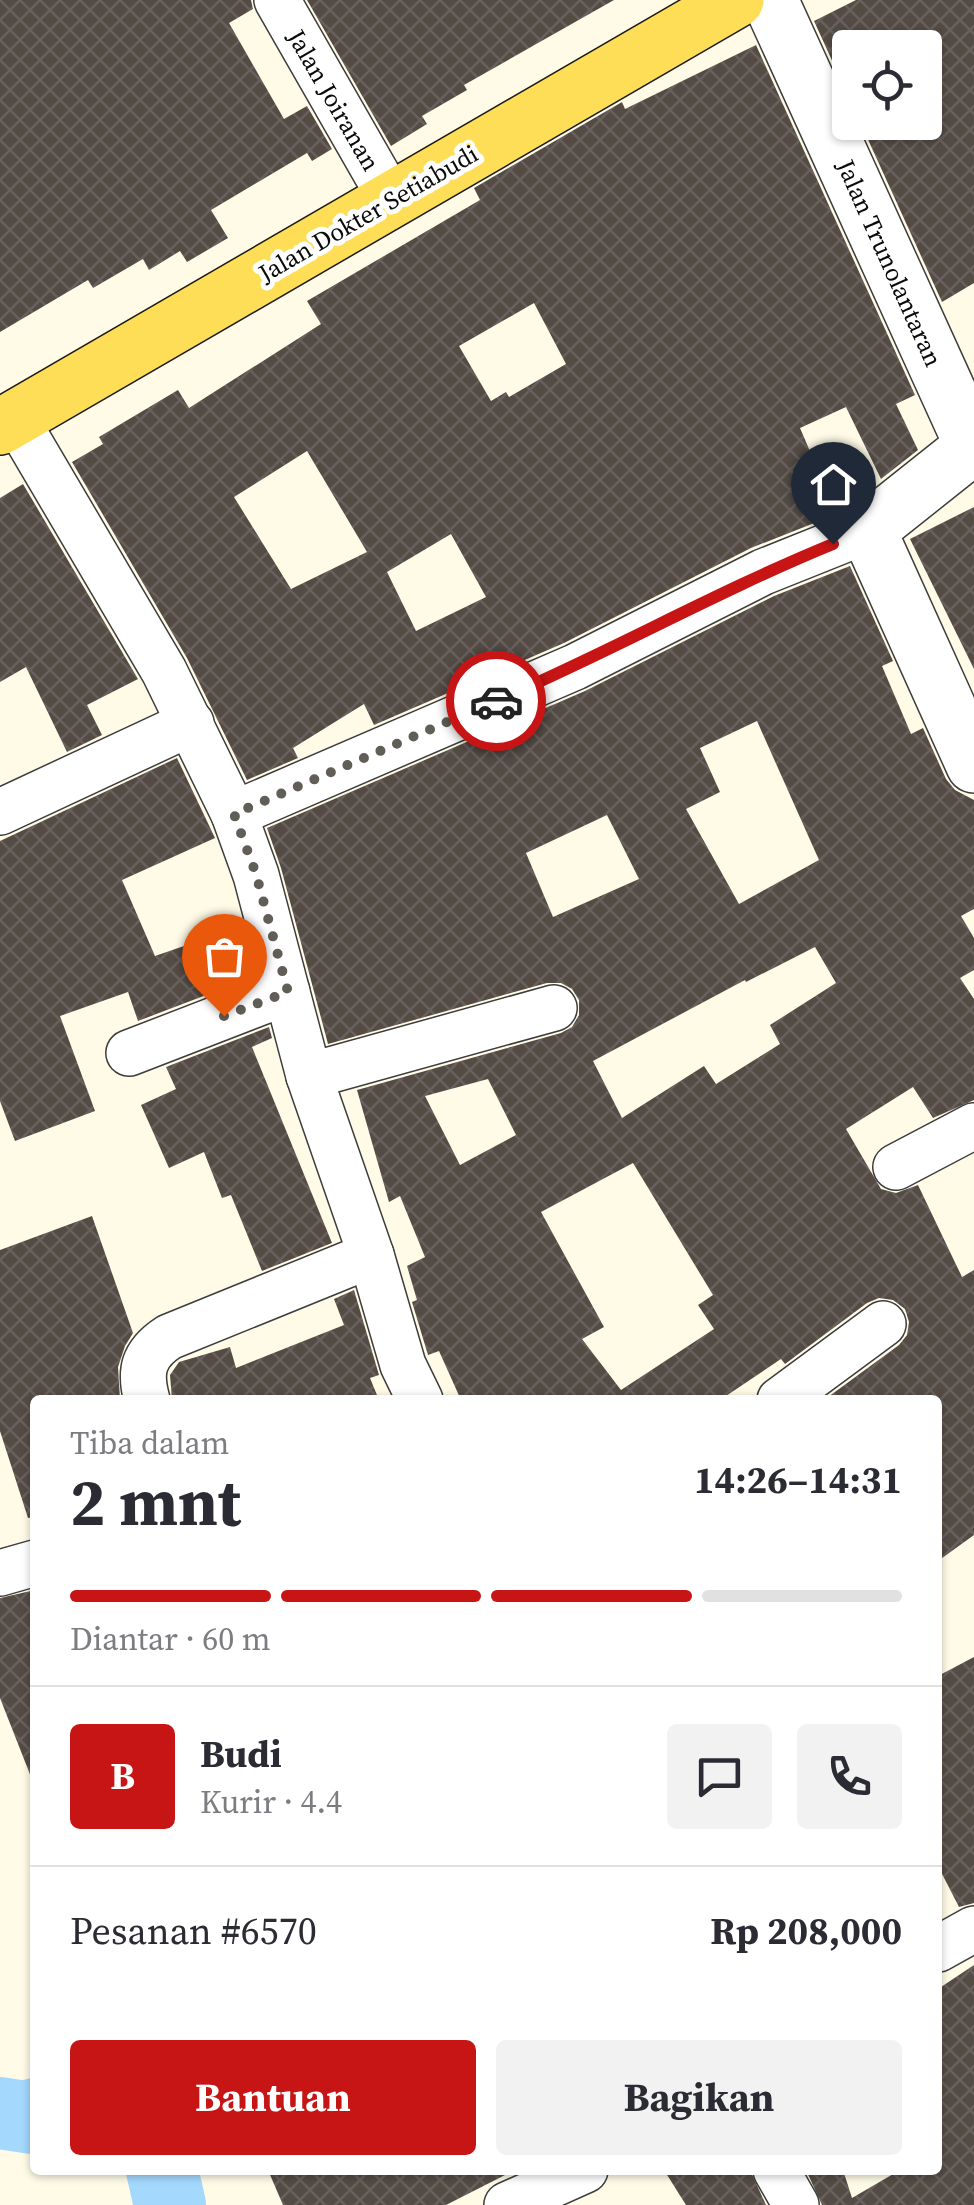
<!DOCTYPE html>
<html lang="id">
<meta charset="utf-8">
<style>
:root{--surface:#fff;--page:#f2f2f3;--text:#2b2b33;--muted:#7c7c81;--line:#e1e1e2;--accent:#c71515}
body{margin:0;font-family:"Source Serif 4",serif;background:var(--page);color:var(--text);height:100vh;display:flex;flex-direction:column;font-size:38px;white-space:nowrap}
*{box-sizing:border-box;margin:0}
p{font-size:32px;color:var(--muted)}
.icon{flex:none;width:55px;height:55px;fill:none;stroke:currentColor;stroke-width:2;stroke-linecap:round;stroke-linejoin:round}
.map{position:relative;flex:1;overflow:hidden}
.side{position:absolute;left:30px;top:1395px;width:912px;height:780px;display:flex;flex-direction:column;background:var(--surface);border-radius:10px;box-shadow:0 2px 8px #0004}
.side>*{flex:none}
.fabs{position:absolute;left:832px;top:30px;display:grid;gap:20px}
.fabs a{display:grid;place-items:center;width:110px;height:110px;border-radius:10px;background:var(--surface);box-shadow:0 2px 8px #0004;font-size:50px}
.pin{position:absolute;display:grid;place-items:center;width:85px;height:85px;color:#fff;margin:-102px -42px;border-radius:50% 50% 50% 0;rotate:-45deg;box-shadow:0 0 10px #0007}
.pin .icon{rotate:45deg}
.courier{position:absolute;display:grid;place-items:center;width:100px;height:100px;margin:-50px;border:8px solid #c71515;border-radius:50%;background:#fff;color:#222;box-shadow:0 2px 12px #0007}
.summary em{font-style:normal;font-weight:700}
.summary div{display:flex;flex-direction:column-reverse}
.summary{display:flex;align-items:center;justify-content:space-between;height:170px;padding:0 40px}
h1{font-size:65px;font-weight:700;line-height:75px}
.bar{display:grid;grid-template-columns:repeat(4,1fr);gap:15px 10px;align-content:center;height:120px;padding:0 40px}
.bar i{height:12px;border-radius:8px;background:var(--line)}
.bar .on{background:var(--accent)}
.bar p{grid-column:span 4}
.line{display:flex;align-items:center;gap:25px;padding:0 40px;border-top:2px solid var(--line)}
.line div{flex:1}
.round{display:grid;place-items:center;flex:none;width:105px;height:105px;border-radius:10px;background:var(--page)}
.button{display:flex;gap:20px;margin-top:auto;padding:20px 40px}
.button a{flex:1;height:115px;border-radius:10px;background:var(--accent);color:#fff;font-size:40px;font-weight:700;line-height:115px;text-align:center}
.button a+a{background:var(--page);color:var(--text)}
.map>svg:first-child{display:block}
</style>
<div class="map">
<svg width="974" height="2205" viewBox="0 0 974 2205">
<defs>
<pattern id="building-cross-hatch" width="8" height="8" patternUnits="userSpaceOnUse" patternTransform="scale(2.5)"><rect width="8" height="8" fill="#544b45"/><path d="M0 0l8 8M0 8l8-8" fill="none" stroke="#68605c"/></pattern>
</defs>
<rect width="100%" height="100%" fill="#fffbe7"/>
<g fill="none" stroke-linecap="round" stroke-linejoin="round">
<g stroke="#a5d8fd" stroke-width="72">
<polyline points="0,2113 32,2118 35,2114"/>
<polyline points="162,2170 170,2205"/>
</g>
</g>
<g fill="url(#building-cross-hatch)" fill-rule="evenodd">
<polygon points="0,0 251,0 253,9 229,23 284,119 307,106 332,149 312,161 307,153 211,210 228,238 187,262 180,251 149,270 143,259 93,288 88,280 0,332"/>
<polygon points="307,0 614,0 464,85 467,90 422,116 427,124 391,146"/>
<polygon points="856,0 974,0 974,283 942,302 860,122 925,122 925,48 850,48 850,100 814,21"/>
<path d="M756 45 915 395 896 404 918 450 881 479 846 407 800 428 837 514 751 548 564 643 374 725 364 704 293 748 298 758 247 780 187 658 72 462 103 444 99 437 178 390 189 408 321 324 307 301 480 200 474 188 622 102 625 109ZM534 303 566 364 509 397 506 392 491 401 459 346ZM307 451 367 552 291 589 234 497ZM451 534 486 597 416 631 387 572Z"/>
<polygon points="23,484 138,679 87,705 102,735 67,752 26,667 0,682 0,498"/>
<polygon points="974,507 974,669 910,539"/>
<path d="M850 566 893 661 882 666 911 734 923 728 946 779 955 790 974 800V909L961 916 974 938V970L960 978 974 999V1100L933 1118 913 1087 846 1129 881 1189 896 1193 918 1185 962 1277 974 1270V1535L938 1561V1400H824L899 1345 907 1335 909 1322 905 1309 893 1300 879 1298 867 1303 785 1364 781 1359 720 1400H461L439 1351 428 1355 412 1302 417 1300 407 1266 425 1257 400 1196 389 1202 357 1090 561 1033 572 1027 579 1015V1000L572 989 561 983H547L328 1044 281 868 267 828 585 691 774 596ZM757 721 819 860 739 904 686 809 720 792 700 748ZM607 815 639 879 553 917 526 853ZM815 947 836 983 770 1025 780 1044 716 1084 704 1066 622 1118 593 1061 745 980 746 982ZM488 1079 516 1135 460 1165 425 1096ZM633 1163 713 1295 698 1305 714 1329 621 1390 582 1339 604 1327 541 1212Z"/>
<polygon points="177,758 215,838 122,880 155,956 242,926 256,976 138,1021 128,992 60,1016 95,1111 15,1141 0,1101 0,841"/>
<polygon points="269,1027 272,1038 252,1047 332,1243 262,1271 231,1195 222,1198 204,1152 169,1168 141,1105 176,1089 166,1067"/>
<polygon points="92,1216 133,1333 125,1346 118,1367 120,1399 35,1400 35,1517 28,1518 0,1431 0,1250"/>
<polygon points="354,1290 379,1375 370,1378 379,1400 172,1400 170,1375 179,1362 230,1347 236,1368 344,1325 334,1299"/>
<polygon points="35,1590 35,1782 33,1782 0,1698 0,1598"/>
<polygon points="974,1657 974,1903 959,1907 938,1866 938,1676"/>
<polygon points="974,1965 974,2205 822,2205 806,2170 843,2170 852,2198 900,2170 938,2170 938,1989"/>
<polygon points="268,2170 515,2170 446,2205 283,2205"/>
<polygon points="664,2170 750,2170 766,2205 686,2205"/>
</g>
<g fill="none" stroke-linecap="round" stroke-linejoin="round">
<g stroke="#3d3d3d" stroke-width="48">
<g id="minor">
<polyline points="277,0 391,199"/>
<polyline points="15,418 164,671 234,814 256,875 309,1076 371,1255 403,1365 420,1400"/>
<polyline points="0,812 191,723"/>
<polyline points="234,814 575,667 763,572 868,530"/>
<polyline points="129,1053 287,992"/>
<polyline points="309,1076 554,1008"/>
<polyline points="896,1167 974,1126"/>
<path d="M147 1400C139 1371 143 1354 169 1337L371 1255"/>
<polyline points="780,1400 883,1324"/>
<polyline points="0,1573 35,1563"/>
<polyline points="938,1949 974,1929"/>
<polyline points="776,2170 796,2205"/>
<polyline points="507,2205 585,2170"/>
</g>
</g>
<g stroke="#3d3d3d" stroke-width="58">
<polyline id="tertiary" points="770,0 966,431 967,444 961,456 868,530 974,765"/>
</g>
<g stroke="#1b1b1b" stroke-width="58">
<polyline id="primary" points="0,427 736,0"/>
</g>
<use href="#minor" stroke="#fff" stroke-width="45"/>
<use href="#tertiary" stroke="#fff" stroke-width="55"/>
<use href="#primary" stroke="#ffde57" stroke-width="55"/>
</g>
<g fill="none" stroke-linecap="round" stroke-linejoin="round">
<polyline stroke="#605e57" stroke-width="10" stroke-dasharray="0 18" points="224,1016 288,992 256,874 234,814 496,701"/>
<path stroke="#c71515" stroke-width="12" d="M496 701C610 652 718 591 833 544"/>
</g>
<g text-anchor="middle" stroke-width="10" stroke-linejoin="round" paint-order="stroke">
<g font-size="25" fill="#0a0a0a" stroke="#fff">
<text transform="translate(334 100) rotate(60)" y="9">Jalan Joiranan</text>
<text transform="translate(368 213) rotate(-30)" y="9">Jalan Dokter Setiabudi</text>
<text transform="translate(890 263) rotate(66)" y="9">Jalan Trunolantaran</text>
</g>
</g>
</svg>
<div class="fabs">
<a><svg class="icon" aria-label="locate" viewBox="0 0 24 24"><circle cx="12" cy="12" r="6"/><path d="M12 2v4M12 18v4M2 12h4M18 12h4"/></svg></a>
</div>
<div class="pin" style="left:224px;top:1016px;background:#ea580c"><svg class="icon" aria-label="bag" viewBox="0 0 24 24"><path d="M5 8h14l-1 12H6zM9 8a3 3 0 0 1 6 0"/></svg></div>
<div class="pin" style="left:833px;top:544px;background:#1f2937"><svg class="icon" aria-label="home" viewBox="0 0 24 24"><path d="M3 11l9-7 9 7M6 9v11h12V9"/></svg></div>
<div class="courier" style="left:496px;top:701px"><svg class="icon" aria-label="car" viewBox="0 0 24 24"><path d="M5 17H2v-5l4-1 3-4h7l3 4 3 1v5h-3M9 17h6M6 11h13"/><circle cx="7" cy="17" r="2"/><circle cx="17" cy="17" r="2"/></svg></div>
<section class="side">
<div class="summary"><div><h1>2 mnt</h1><p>Tiba dalam</p></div><em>14:26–14:31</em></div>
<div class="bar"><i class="on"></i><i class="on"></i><i class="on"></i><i></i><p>Diantar · 60 m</p></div>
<div class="line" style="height:180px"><b class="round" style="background:var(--accent);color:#fff">B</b><div><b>Budi</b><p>Kurir · 4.4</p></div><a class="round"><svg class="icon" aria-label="chat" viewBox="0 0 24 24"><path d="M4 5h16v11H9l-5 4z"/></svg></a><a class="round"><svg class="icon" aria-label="phone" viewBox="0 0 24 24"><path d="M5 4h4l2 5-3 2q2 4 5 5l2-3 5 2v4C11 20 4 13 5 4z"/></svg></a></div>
<div class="line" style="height:130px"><div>Pesanan #6570</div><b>Rp 208,000</b></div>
<div class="button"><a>Bantuan</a><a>Bagikan</a></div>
</section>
</div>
